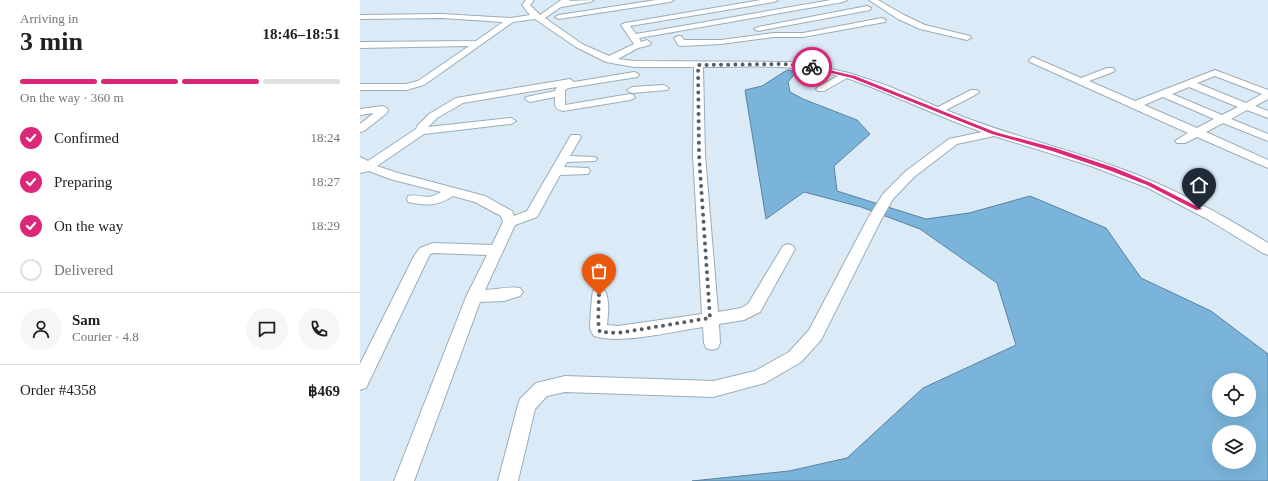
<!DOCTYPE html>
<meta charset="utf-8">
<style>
:root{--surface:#fff;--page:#f6f6f6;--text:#202124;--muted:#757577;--line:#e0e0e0;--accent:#db2777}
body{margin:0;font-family:"Times New Roman",serif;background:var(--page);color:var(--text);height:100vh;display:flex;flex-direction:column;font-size:15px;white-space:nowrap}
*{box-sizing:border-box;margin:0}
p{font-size:13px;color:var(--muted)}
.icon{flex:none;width:22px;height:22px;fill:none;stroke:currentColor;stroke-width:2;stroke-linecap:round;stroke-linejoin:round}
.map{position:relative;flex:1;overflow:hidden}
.sheet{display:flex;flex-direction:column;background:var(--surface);width:360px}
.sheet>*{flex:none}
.fabs{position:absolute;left:852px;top:373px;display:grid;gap:8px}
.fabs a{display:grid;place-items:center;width:44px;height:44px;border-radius:50%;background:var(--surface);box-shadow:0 4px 16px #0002;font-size:20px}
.pin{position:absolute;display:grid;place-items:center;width:34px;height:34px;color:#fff;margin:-41px -17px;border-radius:50% 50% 50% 0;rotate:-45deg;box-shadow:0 0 4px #0007}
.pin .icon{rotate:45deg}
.courier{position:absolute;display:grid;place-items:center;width:40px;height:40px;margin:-20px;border:3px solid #db2777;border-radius:50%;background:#fff;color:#222;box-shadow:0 1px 5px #0007}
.headline em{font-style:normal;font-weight:800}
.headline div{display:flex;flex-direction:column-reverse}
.headline{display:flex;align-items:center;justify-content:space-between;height:68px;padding:0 20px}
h1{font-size:26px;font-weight:800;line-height:30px}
.bar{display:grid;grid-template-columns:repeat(4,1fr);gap:6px 4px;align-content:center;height:48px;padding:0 20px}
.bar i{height:5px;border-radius:3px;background:var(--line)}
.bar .active{background:var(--accent)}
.bar p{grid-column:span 4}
.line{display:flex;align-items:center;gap:10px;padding:0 20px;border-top:1px solid var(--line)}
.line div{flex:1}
.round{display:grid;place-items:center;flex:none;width:42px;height:42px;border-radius:21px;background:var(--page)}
ol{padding:0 20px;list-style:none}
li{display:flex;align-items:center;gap:12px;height:44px}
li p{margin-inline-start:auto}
li .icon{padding:4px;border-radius:50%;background:var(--accent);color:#fff;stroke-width:4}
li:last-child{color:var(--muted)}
li i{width:22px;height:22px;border:2px solid var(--line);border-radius:50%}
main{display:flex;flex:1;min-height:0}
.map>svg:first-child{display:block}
</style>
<main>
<section class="sheet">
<div class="headline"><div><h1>3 min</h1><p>Arriving in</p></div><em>18:46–18:51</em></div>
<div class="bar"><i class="active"></i><i class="active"></i><i class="active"></i><i></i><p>On the way · 360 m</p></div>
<ol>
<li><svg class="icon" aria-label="check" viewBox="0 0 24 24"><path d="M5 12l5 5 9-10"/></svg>Confirmed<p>18:24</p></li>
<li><svg class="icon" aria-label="check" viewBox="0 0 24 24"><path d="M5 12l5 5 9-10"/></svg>Preparing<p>18:27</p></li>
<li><svg class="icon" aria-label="check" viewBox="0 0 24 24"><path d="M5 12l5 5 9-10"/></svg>On the way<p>18:29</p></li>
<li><i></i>Delivered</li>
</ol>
<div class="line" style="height:72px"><a class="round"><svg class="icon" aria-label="person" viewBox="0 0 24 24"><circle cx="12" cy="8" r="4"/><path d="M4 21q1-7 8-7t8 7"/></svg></a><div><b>Sam</b><p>Courier · 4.8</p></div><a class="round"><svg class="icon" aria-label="chat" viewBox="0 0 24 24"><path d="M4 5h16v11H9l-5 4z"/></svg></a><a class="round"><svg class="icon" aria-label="phone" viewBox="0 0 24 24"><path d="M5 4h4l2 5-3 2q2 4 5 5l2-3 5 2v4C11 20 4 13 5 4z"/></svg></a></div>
<div class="line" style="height:52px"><div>Order #4358</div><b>฿469</b></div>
</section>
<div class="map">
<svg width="908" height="481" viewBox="0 0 908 481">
<rect width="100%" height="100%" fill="#daebf7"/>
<path fill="#7bb4da" stroke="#5a839f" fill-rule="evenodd" d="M427 70 437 71 428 82 430 92 443 99 497 120 510 134 474 166 477 191 566 219 609 213 670 196 746 228 781 278 851 311 908 354V481H332L429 471 487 458 563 388 656 345 637 283 560 229 501 207 444 192 406 219 385 90 402 86ZM859 380H889V410H859ZM859 432H889V462H859Z"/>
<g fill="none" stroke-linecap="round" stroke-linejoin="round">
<g stroke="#9cacb7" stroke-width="2">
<g id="minor">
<path d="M166 0H174L170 5 180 15 201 0H210L209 1 234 0 230 2 201 7 185 18 222 44 249 56 274 44 261 25 265 23 401 0H418L414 2 270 26 276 34 471 0H487L483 2 279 38 281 42 287 40 291 43 290 45 278 48 258 59 274 61 439 62 489 73 528 86 578 107 611 90H617L619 92 617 94 586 110C642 134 700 146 756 167 810 186 860 213 908 243V255L903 253 847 219 788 188 731 166 634 136 597 144 554 177 533 199 522 218 461 340 441 362 405 383 353 397 205 392 187 396 175 409 158 481H138L158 405 160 399 176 383 205 376 353 381 395 371 429 352 449 330 508 218 523 194 546 171 589 139 622 132C576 116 533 94 487 78L464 91H458L456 89 458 87 478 76C434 63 388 67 343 67L345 155 358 312 381 308 388 304 423 246 428 244 433 246 435 249 400 312 384 320 359 324 360 343 358 348 352 350 346 348 344 343 343 327C313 331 261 345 234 336 232 333 230 330 230 327 230 323 232 293 233 291L239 289 245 291C250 301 248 314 247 325L258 326 342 314 333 155 334 67H274L246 62 216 47 175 19 153 22 64 85 46 90H0V84H46L58 81 109 46 0 48V42L116 41 143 22 82 18 0 19V15L82 14 151 18 170 15 162 5Z"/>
<polygon points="296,0 314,0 310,2 199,19 195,17 199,15"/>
<polygon points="509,0 518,0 544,15 565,25 610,36 611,38 607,40 560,29 538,19"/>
<polygon points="507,6 511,8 510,10 398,31 394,29 398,27"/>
<polygon points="522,18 526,20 525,22 443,37 414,37 361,44 321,46 318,45 314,38 318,36 321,36 324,40 361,40 414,33 443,33"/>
<path d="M673 57 721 78 747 68H753L755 70 753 72 729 81 775 101 855 70 908 90V99L895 106 908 111V118L887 110 871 119 908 134V141L863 123 846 132 908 160V168L837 137 825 143H817L815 141 828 133 670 62 669 60ZM855 76 902 94 886 103 837 83ZM829 87 878 107 862 115 812 94ZM803 97 854 119 837 128 784 105Z"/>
<path d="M274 72 277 73 279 75 277 77 208 88 205 90V105L270 94 273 95 275 97 273 99 270 100 203 111C194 109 195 105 195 97L170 102 165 99 166 97 195 91 197 87 103 103 77 118 68 127 151 118 156 121 151 124 64 134 17 166 38 173 125 196 152 211 154 216 167 211 211 135H219L221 137 210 156 235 157 237 159 235 161 207 162 204 167 228 168 230 171 228 174 200 175 177 217 155 225 125 290C134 290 153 286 160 288L163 292 160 296 144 301 120 302 54 481H34L106 297 127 255 74 253 70 254 6 388 0 390V364L54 256 60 248 73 243 132 245 143 222 141 216 115 202 93 196C78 206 66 206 48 202L47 199 48 196C62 193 65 202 81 192L30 179 9 171 0 173V157L8 161 56 129 58 125 69 114 96 98 210 79 214 82Z"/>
<polygon points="304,85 309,88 307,90 272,93 267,90 272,87"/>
<polygon points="23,106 28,109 27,113 4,131 0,132 0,124 14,113 0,115 0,109"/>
</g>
</g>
<use href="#minor" fill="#fff" fill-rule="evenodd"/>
</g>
<polygon fill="#db2777" points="452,66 495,76 635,132 695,148 755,168 791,183 842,209 836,210 787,185 751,171 692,151 632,134 492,78 450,68"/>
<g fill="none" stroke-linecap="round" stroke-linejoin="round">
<path stroke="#545e65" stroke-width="4" stroke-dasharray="0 7.2" d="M239 295C239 303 237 327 240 332L258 333 350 318 339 155 338 65 423 64 452 67"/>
</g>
</svg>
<div class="fabs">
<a><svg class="icon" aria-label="locate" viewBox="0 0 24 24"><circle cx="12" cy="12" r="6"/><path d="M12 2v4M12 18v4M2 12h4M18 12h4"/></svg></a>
<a><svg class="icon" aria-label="layers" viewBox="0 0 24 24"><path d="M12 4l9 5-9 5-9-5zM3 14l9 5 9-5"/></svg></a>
</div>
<div class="pin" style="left:239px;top:295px;background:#ea580c"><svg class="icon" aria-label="bag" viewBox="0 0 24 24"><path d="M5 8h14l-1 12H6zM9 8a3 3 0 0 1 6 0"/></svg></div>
<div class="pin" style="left:839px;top:209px;background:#1f2937"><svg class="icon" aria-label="home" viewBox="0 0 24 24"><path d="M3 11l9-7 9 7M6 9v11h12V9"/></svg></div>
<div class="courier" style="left:452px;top:67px"><svg class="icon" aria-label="bike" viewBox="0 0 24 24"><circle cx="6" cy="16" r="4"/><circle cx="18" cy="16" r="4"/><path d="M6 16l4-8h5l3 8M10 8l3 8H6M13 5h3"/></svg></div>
</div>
</main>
